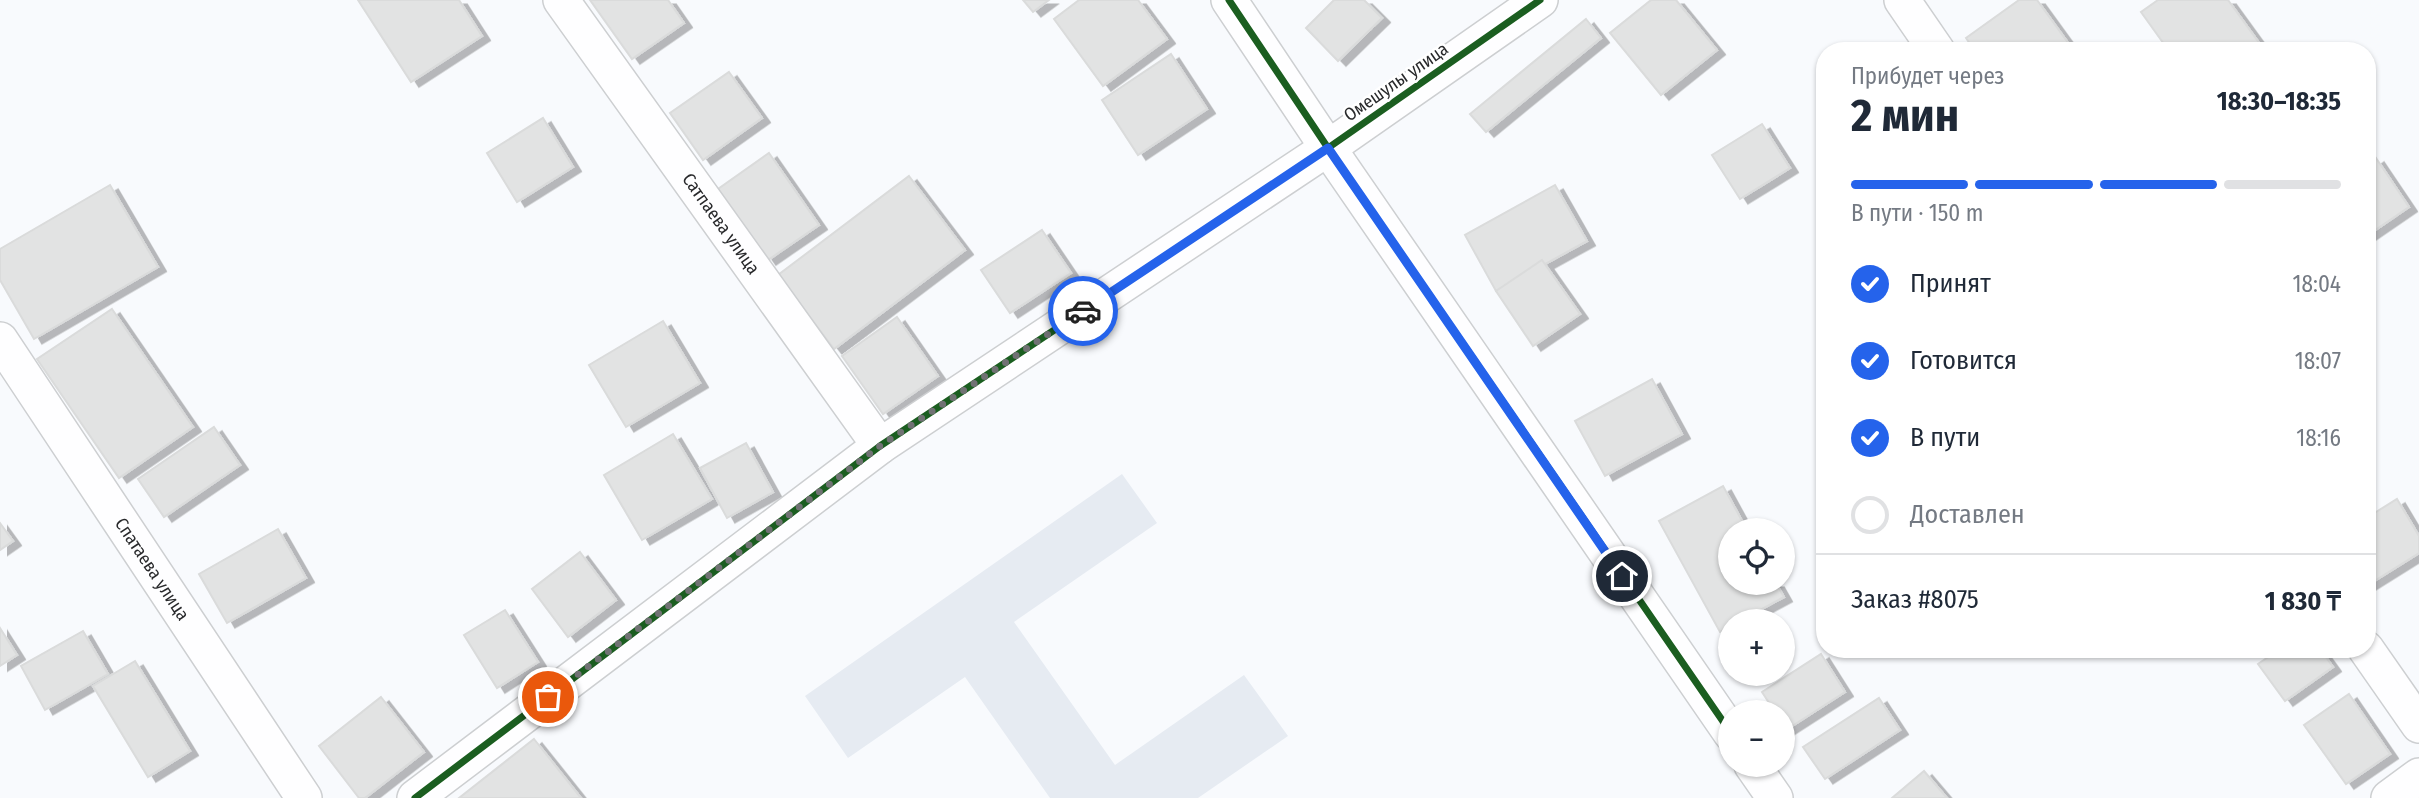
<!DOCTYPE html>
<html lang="ru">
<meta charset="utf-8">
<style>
:root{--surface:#fff;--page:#f6f6f7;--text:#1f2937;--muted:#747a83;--line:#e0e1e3;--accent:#2563eb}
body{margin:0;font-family:"Fira Sans Condensed",sans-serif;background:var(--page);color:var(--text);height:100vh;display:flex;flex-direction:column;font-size:26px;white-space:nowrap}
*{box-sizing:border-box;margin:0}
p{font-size:23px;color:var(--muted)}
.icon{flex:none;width:38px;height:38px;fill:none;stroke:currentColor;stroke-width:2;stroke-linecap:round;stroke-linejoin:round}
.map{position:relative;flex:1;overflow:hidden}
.details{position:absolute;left:1816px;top:42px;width:560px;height:616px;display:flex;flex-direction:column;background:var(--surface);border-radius:28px;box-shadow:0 2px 5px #0004}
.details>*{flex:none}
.tools{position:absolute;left:1718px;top:518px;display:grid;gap:14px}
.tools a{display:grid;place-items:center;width:77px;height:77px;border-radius:50%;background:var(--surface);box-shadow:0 2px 5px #0004;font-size:35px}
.pin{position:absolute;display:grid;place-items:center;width:60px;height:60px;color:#fff;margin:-30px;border:4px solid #fff;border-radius:50%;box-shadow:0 2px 7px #0007}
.courier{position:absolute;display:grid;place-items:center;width:70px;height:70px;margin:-35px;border:5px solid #2563eb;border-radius:50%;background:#fff;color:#222;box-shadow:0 2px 9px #0007}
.headline em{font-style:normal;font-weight:700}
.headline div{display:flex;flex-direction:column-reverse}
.headline{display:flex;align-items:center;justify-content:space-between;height:119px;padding:0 35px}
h1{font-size:46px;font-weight:700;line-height:52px}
.bar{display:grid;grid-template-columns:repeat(4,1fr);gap:10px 7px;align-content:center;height:84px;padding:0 35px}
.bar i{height:9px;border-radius:5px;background:var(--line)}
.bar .selected{background:var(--accent)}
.bar p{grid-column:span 4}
.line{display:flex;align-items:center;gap:18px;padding:0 35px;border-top:2px solid var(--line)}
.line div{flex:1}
ol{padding:0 35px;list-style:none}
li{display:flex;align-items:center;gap:21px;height:77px}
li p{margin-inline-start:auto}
li .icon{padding:7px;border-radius:50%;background:var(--accent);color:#fff;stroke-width:4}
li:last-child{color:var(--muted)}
li i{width:38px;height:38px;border:4px solid var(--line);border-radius:50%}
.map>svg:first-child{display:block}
</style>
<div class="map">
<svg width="2419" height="798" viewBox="0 0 2419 798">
<defs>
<filter id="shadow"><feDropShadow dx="8" dy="4.5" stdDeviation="0" flood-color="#0004"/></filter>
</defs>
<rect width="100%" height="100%" fill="#f8fafd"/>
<polygon fill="#e6ebf2" points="1122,474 1157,523 1014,622 1115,765 1244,675 1288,736 1198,798 1050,798 965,677 848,758 805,696"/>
<g fill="#e2e3e3" stroke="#dadbdb" stroke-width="2" filter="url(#shadow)">
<polygon points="358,0 459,0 482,36 411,82"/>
<polygon points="590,0 668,0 684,23 632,59"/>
<polygon points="1023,0 1049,0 1033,12"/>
<polygon points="1079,0 1138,0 1167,39 1103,86 1054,19"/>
<polygon points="1334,0 1364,0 1382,18 1338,61 1306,28"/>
<polygon points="1651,0 1676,0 1717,50 1661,95 1610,33"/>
<polygon points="2019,0 2037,0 2074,51 1975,51 1966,38"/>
<polygon points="2158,0 2228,0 2265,51 2169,51 2141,12"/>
<polygon points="1586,19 1601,38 1486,132 1470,114"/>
<polygon points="1171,54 1207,109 1138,155 1102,100"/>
<polygon points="729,72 762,118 703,160 670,113"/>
<polygon points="543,118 573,167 517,202 487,153"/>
<polygon points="1762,124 1790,168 1740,199 1712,155"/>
<polygon points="769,153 819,225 768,260 718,189"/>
<polygon points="2376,158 2409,207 2368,235 2368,164"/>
<polygon points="909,176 965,250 834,349 778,275"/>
<polygon points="110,185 158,267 34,339 0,280 0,249"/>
<polygon points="1555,185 1587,241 1496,291 1465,235"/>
<polygon points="1042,230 1071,273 1010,313 981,270"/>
<polygon points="1542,260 1580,314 1533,346 1496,291"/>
<polygon points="112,309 193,427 119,478 37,359"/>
<polygon points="897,317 938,376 883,414 842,356"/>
<polygon points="663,321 700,383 626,427 589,365"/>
<polygon points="1652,379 1682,434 1605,476 1575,421"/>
<polygon points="214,427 240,465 164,517 138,479"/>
<polygon points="673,434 712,499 642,540 604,475"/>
<polygon points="746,443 773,492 727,518 700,468"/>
<polygon points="1723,486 1747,530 1731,530 1731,583 1776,583 1784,597 1740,621 1731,621 1731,626 1720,632 1659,521"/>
<polygon points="2397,499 2419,536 2419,553 2368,585 2368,517"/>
<polygon points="0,523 13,541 0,550"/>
<polygon points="278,529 306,578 227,623 199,574"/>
<polygon points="580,552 616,600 568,637 532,589"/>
<polygon points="505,610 538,662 497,688 464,635"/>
<polygon points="0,628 17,655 0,666"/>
<polygon points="83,631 108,674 45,710 21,666"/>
<polygon points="2280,649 2320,649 2333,667 2285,701 2258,664"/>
<polygon points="1821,654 1845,692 1786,730 1783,726 1783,712 1775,712 1762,692"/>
<polygon points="135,661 190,751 148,777 93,686"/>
<polygon points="2349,694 2390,754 2346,784 2304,725"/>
<polygon points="381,697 424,752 365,798 359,798 319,746"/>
<polygon points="1879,698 1900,730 1825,779 1803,747"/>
<polygon points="534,739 581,798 459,798"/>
<polygon points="1924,771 1947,798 1892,798"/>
</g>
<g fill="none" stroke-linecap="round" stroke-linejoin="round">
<g stroke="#cdcfd1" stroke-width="38">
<g id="street">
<path id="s1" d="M561 0 880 446"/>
<polyline points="1229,0 1328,148 1731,733"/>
<polyline points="1902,0 1937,51"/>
<path id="s2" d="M0 340 304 798"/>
<polyline points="2366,649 2419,725"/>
<polyline points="1752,765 1775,798"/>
<polyline points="415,798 880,446 1328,148 1540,0"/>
<polyline points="2389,798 2419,776"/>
</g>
</g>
<use href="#street" stroke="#fefeff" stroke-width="35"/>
<g stroke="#fff" stroke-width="11">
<g id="cycleway">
<polyline points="1229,0 1328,148 1731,733"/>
<polyline points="415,798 880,446 1328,148 1540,0"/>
</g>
</g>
<use href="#cycleway" stroke="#1b5e20" stroke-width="7"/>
</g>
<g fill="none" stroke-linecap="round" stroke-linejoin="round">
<polyline stroke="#717274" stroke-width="7" stroke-dasharray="0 12.6" points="548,697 880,446 1083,311"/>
<polyline stroke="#2563eb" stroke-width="9" points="1083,311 1328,148 1622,576"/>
</g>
<g text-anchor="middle" stroke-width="5" stroke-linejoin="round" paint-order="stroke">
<g font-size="18" fill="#28292b" stroke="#fff">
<text transform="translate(1396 82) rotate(-35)" y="6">Омешулы улица</text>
<text dy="6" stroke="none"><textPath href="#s1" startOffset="275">Сатпаева улица</textPath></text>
<text dy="6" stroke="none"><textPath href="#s2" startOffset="275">Спатаева улица</textPath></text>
</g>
</g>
</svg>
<div class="tools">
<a><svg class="icon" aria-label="locate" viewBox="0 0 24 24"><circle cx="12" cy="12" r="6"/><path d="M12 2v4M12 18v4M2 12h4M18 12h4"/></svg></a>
<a>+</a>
<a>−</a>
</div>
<div class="pin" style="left:548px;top:697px;background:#ea580c"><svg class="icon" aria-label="bag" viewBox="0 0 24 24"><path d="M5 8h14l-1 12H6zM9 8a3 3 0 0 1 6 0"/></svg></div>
<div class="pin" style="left:1622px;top:576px;background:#1f2937"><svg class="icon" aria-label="home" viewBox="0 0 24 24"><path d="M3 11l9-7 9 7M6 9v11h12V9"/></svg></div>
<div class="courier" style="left:1083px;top:311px"><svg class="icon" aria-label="car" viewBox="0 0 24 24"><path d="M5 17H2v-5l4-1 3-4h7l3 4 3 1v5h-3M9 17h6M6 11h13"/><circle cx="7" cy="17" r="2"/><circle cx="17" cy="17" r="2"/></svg></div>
<section class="details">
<div class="headline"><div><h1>2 мин</h1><p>Прибудет через</p></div><em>18:30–18:35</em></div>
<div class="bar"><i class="selected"></i><i class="selected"></i><i class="selected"></i><i></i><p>В пути · 150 m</p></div>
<ol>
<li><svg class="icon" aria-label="check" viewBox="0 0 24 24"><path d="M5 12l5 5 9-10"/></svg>Принят<p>18:04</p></li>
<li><svg class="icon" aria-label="check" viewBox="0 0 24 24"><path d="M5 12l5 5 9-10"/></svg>Готовится<p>18:07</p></li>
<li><svg class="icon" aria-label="check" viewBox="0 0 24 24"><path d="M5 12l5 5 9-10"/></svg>В пути<p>18:16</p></li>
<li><i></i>Доставлен</li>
</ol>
<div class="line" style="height:91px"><div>Заказ #8075</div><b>1 830 ₸</b></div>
</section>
</div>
